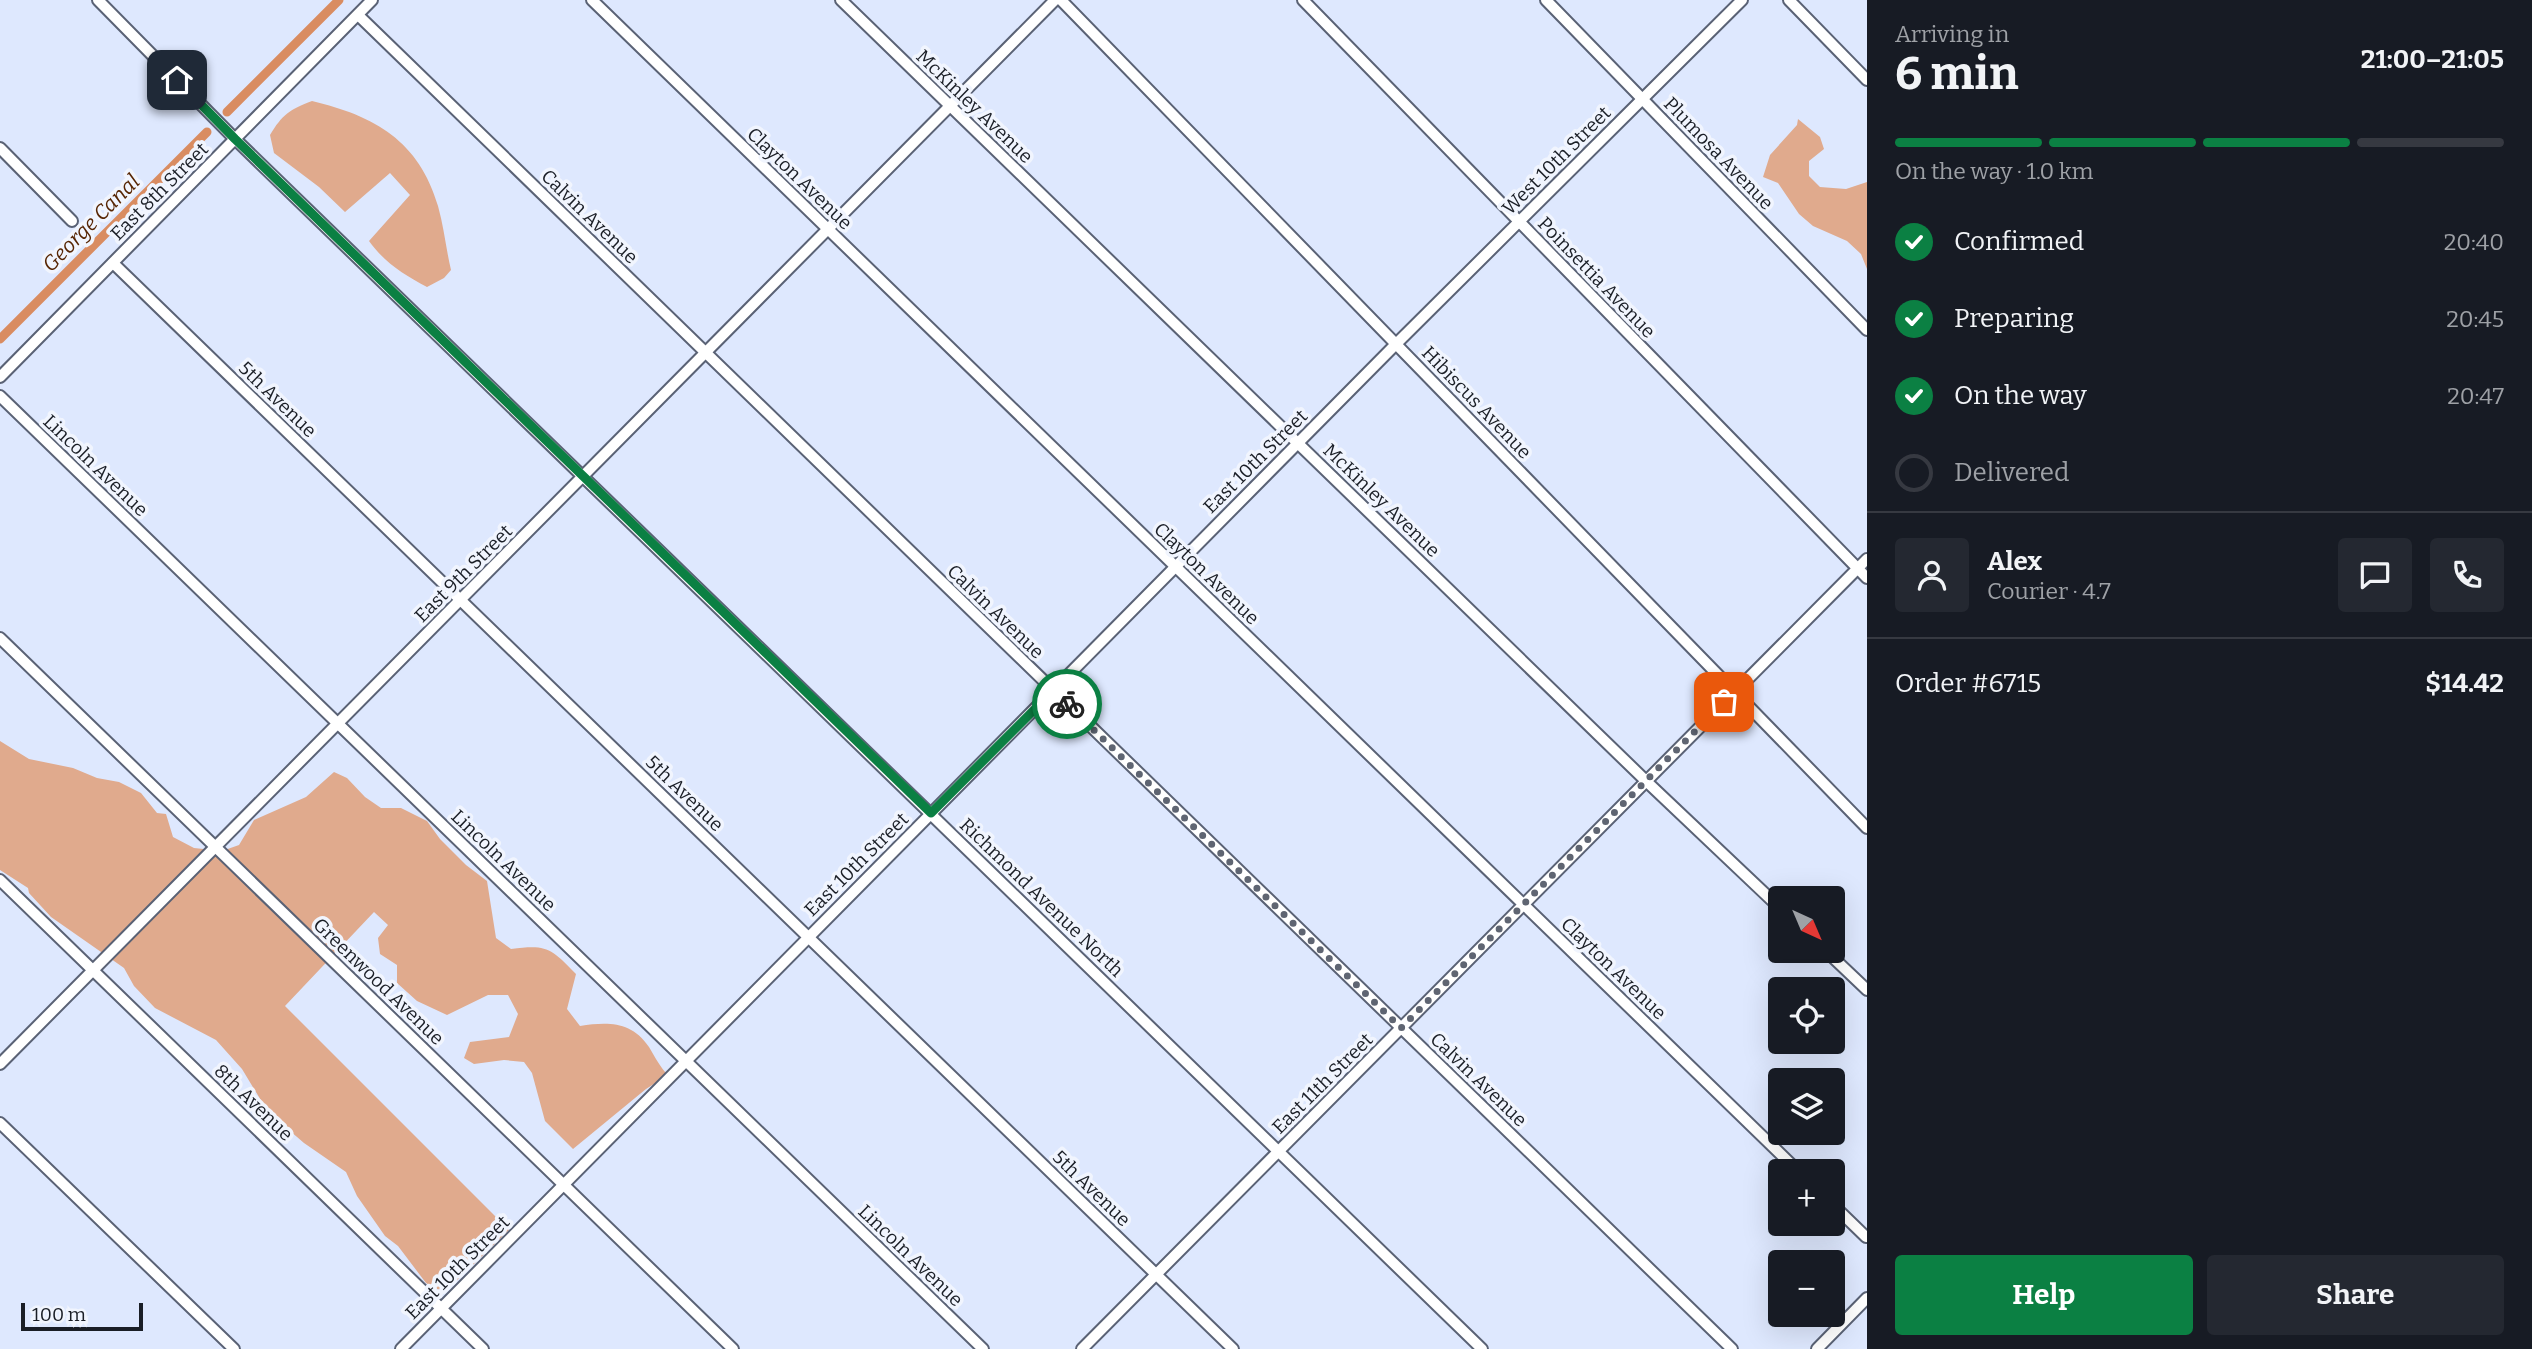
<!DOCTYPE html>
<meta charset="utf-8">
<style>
:root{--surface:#171b24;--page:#242831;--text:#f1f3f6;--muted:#9ea1a6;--line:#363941;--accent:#0b8043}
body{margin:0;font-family:Bitter,serif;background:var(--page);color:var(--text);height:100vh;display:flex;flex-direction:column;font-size:26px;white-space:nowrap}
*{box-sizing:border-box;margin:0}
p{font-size:23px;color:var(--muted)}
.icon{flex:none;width:38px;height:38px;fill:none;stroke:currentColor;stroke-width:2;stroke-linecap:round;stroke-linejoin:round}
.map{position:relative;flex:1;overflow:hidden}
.panel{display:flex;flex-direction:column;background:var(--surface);width:665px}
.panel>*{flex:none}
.needle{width:46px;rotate:136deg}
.fabs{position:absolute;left:1768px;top:886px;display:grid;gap:14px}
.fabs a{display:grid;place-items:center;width:77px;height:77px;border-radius:7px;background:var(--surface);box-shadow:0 7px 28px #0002;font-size:35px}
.scale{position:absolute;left:21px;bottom:18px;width:122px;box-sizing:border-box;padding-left:7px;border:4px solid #1a1e26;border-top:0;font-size:19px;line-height:24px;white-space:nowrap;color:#1a1e26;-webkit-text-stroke:5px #f1f5fe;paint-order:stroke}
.pin{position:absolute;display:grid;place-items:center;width:60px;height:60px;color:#fff;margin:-30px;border-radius:14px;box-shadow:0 4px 10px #0006}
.courier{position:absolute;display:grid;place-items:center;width:70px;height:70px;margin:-35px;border:5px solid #0b8043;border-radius:50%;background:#fff;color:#222;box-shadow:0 2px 9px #0007}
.head em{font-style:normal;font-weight:700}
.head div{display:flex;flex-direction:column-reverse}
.head{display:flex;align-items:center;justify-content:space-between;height:119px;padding:0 28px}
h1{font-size:46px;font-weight:700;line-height:52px}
.bar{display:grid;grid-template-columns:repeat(4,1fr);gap:10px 7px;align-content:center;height:84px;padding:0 28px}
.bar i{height:9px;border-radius:5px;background:var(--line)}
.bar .on{background:var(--accent)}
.bar p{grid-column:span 4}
.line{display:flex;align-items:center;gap:18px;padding:0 28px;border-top:2px solid var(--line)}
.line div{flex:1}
.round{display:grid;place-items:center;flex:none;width:74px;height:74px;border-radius:7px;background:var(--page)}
ol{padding:0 28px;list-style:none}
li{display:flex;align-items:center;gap:21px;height:77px}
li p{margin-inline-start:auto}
li .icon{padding:7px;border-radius:50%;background:var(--accent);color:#fff;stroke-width:4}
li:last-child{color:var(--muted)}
li i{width:38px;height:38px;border:4px solid var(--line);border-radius:50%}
.primary-button{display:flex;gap:14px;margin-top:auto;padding:14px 28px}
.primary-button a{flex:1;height:80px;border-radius:7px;background:var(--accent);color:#fff;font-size:28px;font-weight:700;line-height:80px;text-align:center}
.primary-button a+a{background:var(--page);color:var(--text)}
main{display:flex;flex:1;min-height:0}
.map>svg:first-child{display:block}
</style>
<main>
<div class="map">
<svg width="1867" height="1349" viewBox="0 0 1867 1349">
<rect width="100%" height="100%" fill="#dee8fe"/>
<g fill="#e0aa8d">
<path d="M312 101C375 116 419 141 438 206 444 227 446 249 451 270L444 278 427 287C404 275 384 262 369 241L410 195 390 173 345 212 319 187 274 153 270 135C282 115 290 109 312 101Z"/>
<polygon points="1798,119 1820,137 1824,149 1809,161 1809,176 1820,187 1846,189 1867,182 1867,269 1861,254 1847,241 1813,226 1799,214 1778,183 1763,177 1770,155 1797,125"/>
<path d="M0 741 29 759 73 768 97 778 119 782 141 793 157 813 166 814 173 837 194 848 222 851 239 845 254 820 306 797 334 772 347 778 365 797 381 808H401L427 821 440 839 466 865 487 881 496 938 511 949C547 944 551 948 576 974L567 1009 580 1026C608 1022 631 1021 649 1047 655 1057 660 1067 668 1075L646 1089 573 1149 545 1121 532 1073 524 1062 504 1060 474 1064 464 1058 470 1042 509 1037 518 1014 508 995H488L447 1015 417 1001 397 983V965L380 954 378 938 388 925 374 912 285 1006 509 1230 446 1291 437 1289 426 1283 398 1246 385 1236 357 1196 346 1172 304 1143 268 1112 242 1069 216 1040 155 1008 134 986 124 968 51 917 29 893 28 888 0 870Z"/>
</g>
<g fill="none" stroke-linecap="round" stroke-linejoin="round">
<g stroke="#d98c61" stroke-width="9">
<polyline points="227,112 339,0"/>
<polyline points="0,339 207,132"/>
</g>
<g stroke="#5a6275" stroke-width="14">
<g id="minor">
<polyline points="98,0 235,139 1482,1349"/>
<polyline points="592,0 1798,1171"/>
<polyline points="841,0 1646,781 1780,908"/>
<polyline points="1061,0 1867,828"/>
<polyline points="1303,0 1867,578"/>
<polyline points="1546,0 1867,330"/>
<polyline points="1789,0 1867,80"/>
<polyline points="358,15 1732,1349"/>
<polyline points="0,148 72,221"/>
<polyline points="113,263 1233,1349"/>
<polyline points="0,377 372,0"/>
<polyline points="0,396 983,1349"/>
<polyline points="0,638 733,1349"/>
<polyline points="0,880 483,1349"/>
<polyline points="1825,950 1867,990"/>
<polyline points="0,1064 1055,0"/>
<polyline points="0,1123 234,1349"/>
<polyline points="1832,1204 1866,1237"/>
<polyline points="401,1349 1396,344 1742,0"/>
<polyline points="1082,1349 1867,559"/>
<polyline points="1817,1349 1867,1298"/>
</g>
</g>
<use href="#minor" stroke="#fff" stroke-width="10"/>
</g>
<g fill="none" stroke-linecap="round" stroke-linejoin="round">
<polyline stroke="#5f6572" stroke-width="7" stroke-dasharray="0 12.6" points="1067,704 1401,1028 1724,702"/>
<polyline stroke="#0b8043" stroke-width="9" points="177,80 235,139 931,813 1053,691 1067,704"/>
</g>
<g text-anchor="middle" stroke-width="7" stroke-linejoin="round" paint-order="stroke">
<g font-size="19" fill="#1a1e26" stroke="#f1f5fe">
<text transform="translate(975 106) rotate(44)" y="7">McKinley Avenue</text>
<text transform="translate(1719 153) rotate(46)" y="7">Plumosa Avenue</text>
<text transform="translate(1556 160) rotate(-45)" y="7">West 10th Street</text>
<text transform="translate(800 178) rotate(44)" y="7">Clayton Avenue</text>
<text transform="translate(159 191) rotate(-45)" y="7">East 8th Street</text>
<text transform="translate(590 216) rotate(44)" y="7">Calvin Avenue</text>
<text transform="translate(1597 277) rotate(46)" y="7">Poinsettia Avenue</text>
<text transform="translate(278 399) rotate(44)" y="7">5th Avenue</text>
<text transform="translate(1477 402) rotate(46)" y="7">Hibiscus Avenue</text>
<text transform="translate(1255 461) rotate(-45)" y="7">East 10th Street</text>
<text transform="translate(96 465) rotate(44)" y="7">Lincoln Avenue</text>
<text transform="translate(1382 500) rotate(44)" y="7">McKinley Avenue</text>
<text transform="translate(463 573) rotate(-45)" y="7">East 9th Street</text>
<text transform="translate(1207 573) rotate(44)" y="7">Clayton Avenue</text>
<text transform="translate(996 611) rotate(44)" y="7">Calvin Avenue</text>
<text transform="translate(685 793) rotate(44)" y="7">5th Avenue</text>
<text transform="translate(504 860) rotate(44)" y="7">Lincoln Avenue</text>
<text transform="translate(856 864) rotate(-45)" y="7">East 10th Street</text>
<text transform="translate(1042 897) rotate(44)" y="7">Richmond Avenue North</text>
<text transform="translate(1614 968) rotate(44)" y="7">Clayton Avenue</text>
<text transform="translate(379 981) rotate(44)" y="7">Greenwood Avenue</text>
<text transform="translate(1479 1079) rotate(44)" y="7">Calvin Avenue</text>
<text transform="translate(1322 1083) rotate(-45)" y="7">East 11th Street</text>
<text transform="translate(254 1102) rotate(44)" y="7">8th Avenue</text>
<text transform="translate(1092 1188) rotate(44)" y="7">5th Avenue</text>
<text transform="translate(911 1255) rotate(44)" y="7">Lincoln Avenue</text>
<text transform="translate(457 1267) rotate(-45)" y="7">East 10th Street</text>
</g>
<g font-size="21" font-style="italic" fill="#572604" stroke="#f1f5fe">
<text transform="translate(91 223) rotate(-45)" y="7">George Canal</text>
</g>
</g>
</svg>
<div class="fabs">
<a><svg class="needle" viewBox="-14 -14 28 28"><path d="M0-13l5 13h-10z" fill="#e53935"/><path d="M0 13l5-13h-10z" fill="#9ea1a6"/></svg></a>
<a><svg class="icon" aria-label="locate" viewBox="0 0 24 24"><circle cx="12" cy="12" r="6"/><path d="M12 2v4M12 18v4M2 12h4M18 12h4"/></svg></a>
<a><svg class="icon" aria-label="layers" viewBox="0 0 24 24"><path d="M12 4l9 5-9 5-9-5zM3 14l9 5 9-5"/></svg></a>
<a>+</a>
<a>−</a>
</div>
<div class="scale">100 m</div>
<div class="pin" style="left:1724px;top:702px;background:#ea580c"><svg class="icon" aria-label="bag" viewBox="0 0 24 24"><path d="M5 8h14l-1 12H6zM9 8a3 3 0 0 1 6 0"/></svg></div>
<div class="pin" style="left:177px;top:80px;background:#1f2937"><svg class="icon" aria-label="home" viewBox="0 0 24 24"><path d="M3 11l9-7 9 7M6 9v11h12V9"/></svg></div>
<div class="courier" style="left:1067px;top:704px"><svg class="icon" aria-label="bike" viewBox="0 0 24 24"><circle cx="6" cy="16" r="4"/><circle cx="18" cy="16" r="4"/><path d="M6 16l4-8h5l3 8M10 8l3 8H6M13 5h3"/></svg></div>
</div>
<section class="panel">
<div class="head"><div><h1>6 min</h1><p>Arriving in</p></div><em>21:00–21:05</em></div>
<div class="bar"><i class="on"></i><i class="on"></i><i class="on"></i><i></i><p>On the way · 1.0 km</p></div>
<ol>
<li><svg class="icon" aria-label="check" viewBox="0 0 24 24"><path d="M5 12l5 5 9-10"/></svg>Confirmed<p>20:40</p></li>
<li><svg class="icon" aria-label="check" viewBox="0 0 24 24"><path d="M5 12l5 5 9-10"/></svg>Preparing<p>20:45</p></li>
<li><svg class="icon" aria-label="check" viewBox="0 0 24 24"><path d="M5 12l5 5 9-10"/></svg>On the way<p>20:47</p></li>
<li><i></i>Delivered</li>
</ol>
<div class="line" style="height:126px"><a class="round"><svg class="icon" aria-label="person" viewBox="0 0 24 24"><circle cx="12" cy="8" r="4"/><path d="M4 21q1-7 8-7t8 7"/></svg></a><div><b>Alex</b><p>Courier · 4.7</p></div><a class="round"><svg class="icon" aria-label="chat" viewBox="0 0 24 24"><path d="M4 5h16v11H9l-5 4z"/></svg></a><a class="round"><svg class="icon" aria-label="phone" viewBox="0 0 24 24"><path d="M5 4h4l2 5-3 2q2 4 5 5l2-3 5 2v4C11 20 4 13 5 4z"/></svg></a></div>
<div class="line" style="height:91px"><div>Order #6715</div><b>$14.42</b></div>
<div class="primary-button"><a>Help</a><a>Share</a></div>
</section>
</main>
